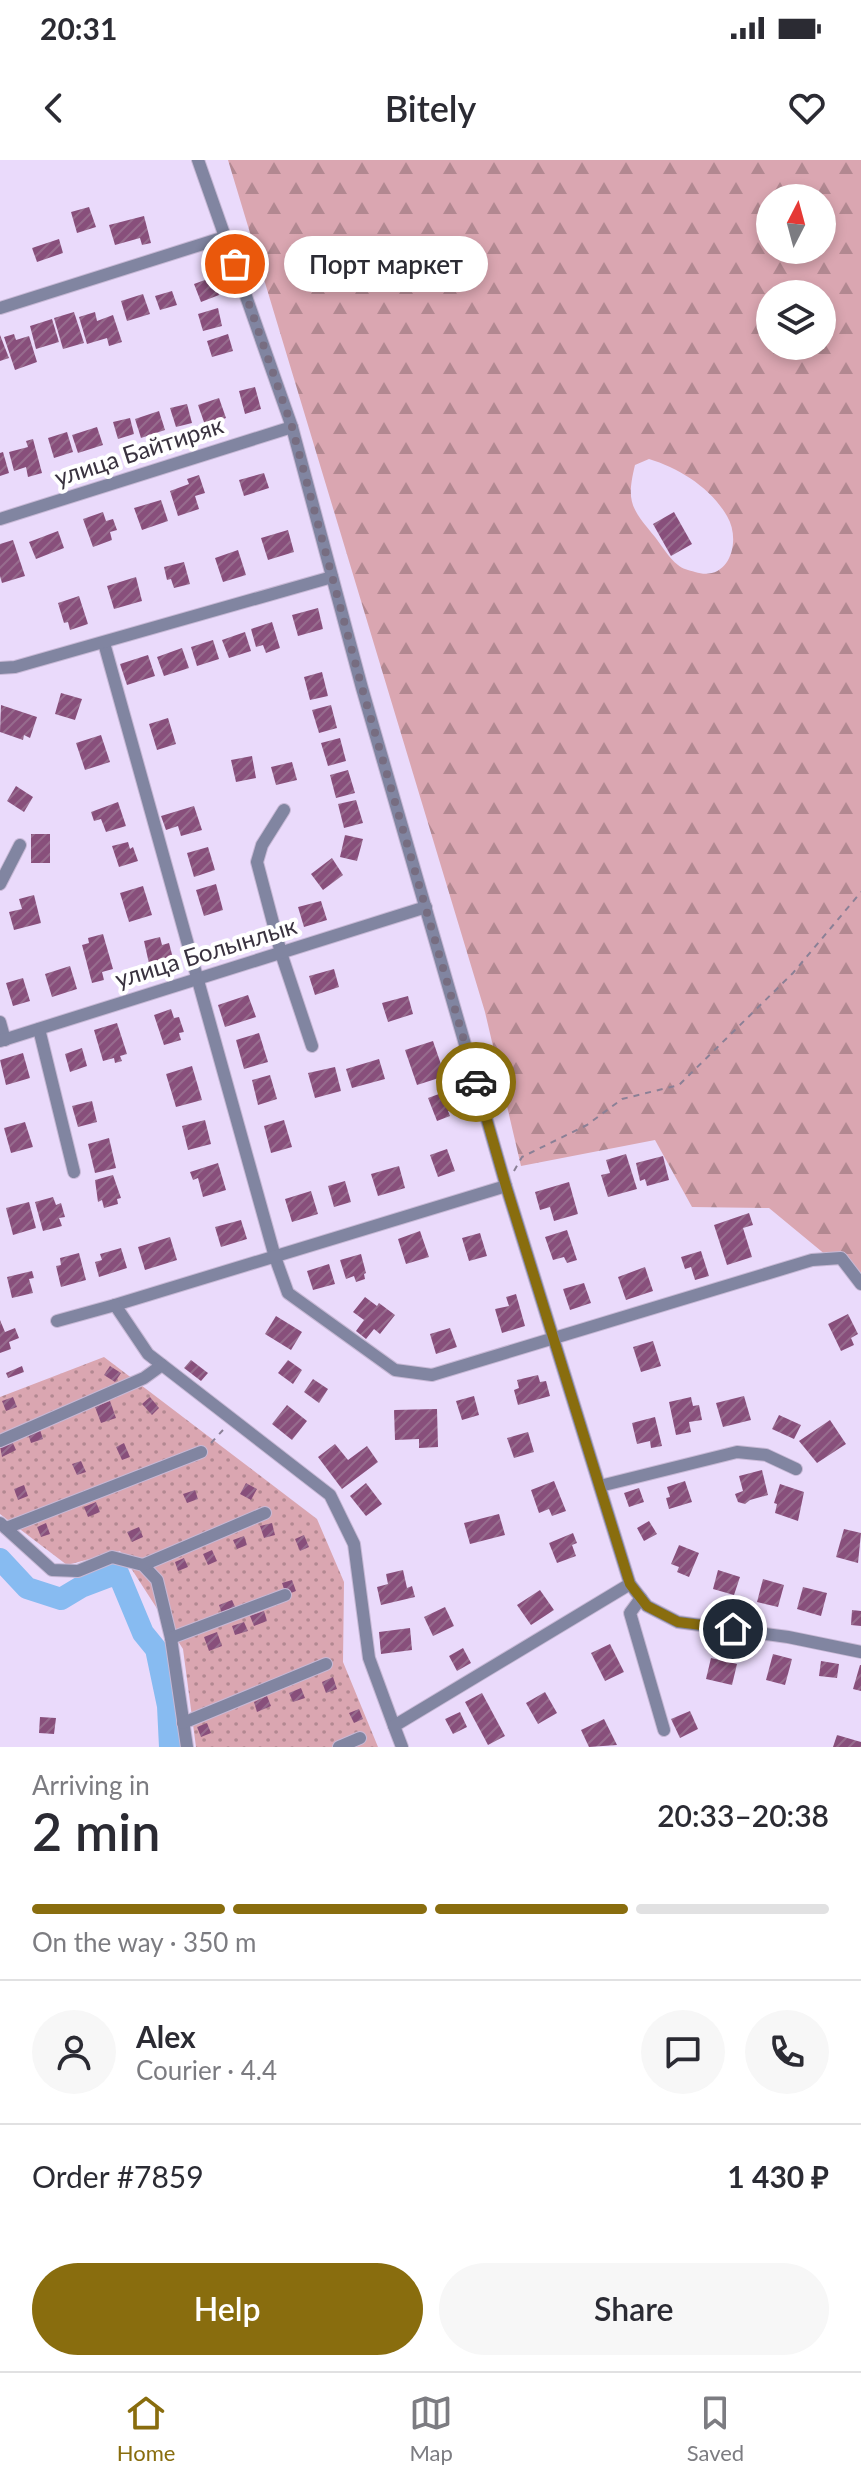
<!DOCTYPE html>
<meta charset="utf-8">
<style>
:root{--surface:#fff;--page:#f7f7f7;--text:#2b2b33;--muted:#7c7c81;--line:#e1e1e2;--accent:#896d0e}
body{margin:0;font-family:Lato,sans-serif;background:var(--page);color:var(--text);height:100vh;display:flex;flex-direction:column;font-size:30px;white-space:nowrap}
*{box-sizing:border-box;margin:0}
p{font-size:26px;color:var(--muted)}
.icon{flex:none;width:44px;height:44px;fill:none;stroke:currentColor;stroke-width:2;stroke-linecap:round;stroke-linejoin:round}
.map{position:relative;height:1587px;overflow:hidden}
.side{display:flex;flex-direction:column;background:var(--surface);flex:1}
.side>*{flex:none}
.needle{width:52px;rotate:6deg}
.buttons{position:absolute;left:756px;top:24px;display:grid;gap:16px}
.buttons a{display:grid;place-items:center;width:80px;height:80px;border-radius:50%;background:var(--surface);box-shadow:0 4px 12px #0003;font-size:40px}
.pin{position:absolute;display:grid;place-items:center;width:68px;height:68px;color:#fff;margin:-34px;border:4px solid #fff;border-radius:50%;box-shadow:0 2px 8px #0007}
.courier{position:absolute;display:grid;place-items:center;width:80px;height:80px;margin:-40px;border:6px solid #896d0e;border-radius:50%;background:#fff;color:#222;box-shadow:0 2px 10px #0007}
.bubble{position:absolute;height:56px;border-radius:28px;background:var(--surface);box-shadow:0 4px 12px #0003;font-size:26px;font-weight:600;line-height:56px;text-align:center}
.summary em{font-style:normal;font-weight:600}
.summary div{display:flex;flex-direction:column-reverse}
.summary{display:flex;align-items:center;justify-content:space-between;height:136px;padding:0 32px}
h1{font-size:52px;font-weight:600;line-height:60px}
.bar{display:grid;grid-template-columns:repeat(4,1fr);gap:12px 8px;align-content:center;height:96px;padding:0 32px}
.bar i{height:10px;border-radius:6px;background:var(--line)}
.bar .active{background:var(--accent)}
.bar p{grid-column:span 4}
.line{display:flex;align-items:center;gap:20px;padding:0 32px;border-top:2px solid var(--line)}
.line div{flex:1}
.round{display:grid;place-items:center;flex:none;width:84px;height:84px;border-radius:42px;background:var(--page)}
.action{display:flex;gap:16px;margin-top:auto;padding:16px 32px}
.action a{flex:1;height:92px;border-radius:48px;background:var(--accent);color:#fff;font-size:32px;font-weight:600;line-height:92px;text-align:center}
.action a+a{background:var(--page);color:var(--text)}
.status{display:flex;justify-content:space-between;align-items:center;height:56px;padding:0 40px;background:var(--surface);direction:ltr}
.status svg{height:22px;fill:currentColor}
header{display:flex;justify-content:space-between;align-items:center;height:104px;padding:0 32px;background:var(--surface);font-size:36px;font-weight:600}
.tab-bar{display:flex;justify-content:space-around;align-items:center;height:112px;border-top:2px solid var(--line);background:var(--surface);font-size:22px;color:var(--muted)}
.tab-bar a{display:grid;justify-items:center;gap:4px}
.tab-bar .active{color:var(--accent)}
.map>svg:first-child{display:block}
</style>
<div class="status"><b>20:31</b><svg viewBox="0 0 49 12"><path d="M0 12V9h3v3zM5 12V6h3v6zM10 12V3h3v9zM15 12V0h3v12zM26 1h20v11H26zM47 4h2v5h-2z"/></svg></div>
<header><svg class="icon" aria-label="back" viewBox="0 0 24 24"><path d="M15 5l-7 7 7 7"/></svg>Bitely<svg class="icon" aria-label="heart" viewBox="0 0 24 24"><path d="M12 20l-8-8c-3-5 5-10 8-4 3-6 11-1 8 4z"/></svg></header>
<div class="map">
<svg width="861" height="1587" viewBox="0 0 861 1587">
<defs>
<pattern id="forest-firs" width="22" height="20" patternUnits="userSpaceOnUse" patternTransform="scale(2)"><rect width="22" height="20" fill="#daa6b1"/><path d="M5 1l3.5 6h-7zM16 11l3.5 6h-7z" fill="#b28891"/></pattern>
<pattern id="park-dots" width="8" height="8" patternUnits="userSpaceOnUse" patternTransform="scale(2)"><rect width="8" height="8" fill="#daa6b1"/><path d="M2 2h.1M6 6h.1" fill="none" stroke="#b28891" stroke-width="1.8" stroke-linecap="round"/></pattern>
<pattern id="building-hatch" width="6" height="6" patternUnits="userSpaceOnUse" patternTransform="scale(2)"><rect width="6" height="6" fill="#884f7b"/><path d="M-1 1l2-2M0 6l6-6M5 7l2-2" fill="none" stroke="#976c8e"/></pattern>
</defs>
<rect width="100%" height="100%" fill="#eadafb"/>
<path fill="url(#forest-firs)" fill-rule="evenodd" d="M228 0H861V1124L769 1048 692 1047 655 980 521 1006 485 852ZM770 38H822V90H770ZM770 134H822V186H770ZM649 299C679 308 711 328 727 356 742 381 729 423 695 412 689 410 682 409 678 405 669 398 662 386 655 377 631 348 626 342 635 305Z"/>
<polygon fill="url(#park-dots)" points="104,1197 317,1359 344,1422 343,1502 378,1587 196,1587 183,1489 120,1391 67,1405 0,1354 0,1237"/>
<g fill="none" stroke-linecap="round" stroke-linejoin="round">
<polyline stroke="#87bbf1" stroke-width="22" points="0,1399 27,1428 61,1439 81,1427 118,1413 143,1473 156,1489 168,1546 170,1587"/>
</g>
<g fill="url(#building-hatch)">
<polygon points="89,47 96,67 77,73 71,52"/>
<polygon points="144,56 151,83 142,85 140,78 115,85 109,65"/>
<polygon points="59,79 63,93 37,102 32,88"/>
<polygon points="213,117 219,135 201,142 194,124"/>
<polygon points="172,131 177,145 160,150 155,136"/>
<polygon points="143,134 150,154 127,161 121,141"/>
<polygon points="218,148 222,166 203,171 198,154"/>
<polygon points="74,152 84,183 63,189 54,158"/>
<polygon points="95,152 97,161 113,155 122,182 109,186 107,178 87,184 79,157"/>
<polygon points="52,159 59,182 36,189 30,166"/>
<polygon points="14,174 16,180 29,176 37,202 15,210 4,177"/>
<polygon points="228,174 233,191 212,197 207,181"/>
<polygon points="0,175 9,198 0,201"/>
<polygon points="255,227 261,249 245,254 239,231"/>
<polygon points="219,238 226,258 205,265 198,245"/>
<polygon points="187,244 192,263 176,267 170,248"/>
<polygon points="159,251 165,270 141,278 135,259"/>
<polygon points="130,258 134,274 118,279 113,262"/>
<polygon points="97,267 103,285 78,293 72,275"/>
<polygon points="67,272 73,292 54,298 48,278"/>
<polygon points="33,279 42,313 28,317 26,307 14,311 9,292 28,287 26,281"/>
<polygon points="3,292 9,313 0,316 0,293"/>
<polygon points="264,313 269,328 244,336 239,320"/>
<polygon points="199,315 205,333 195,336 199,349 178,356 170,331 189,324 187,319"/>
<polygon points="161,340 168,361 142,370 134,348"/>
<polygon points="103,352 106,361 113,359 117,370 110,372 112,380 93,387 83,359"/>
<polygon points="674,352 692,384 671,396 653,364"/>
<polygon points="288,370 294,392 268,400 261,378"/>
<polygon points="58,371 64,388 36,399 29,382"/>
<polygon points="13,380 25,416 2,423 0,416 0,384"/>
<polygon points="238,390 246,415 223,422 215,398"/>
<polygon points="184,402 190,424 174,428 171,419 167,420 164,407"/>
<polygon points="136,417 142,441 114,449 107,426"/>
<polygon points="79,436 88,464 70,470 68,462 64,463 58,443"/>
<polygon points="318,448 323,469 298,476 292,455"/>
<polygon points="272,462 280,488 266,493 263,485 256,487 251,469"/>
<polygon points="245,472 251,491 229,498 222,480"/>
<polygon points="213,480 219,499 197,506 191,487"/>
<polygon points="182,488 189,508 164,516 157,497"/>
<polygon points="148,495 155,516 127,525 120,504"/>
<polygon points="322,512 328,536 310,540 304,517"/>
<polygon points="61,533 82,539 75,560 55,554"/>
<polygon points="1,545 37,557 30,578 24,575 23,580 0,572"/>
<polygon points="331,545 337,568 319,573 312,550"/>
<polygon points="168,558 176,584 157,590 149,564"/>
<polygon points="101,575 110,602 85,610 76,583"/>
<polygon points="340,578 346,601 328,606 321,583"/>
<polygon points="252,596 256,618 236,622 231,600"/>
<polygon points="292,602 297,620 276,625 271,607"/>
<polygon points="348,610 355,633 336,638 330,615"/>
<polygon points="16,626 33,637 24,652 7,641"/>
<polygon points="356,640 363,663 344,668 338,644"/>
<polygon points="118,642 126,666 106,672 101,659 94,661 91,652"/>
<polygon points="194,646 202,670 181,676 178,666 166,670 161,656"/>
<rect x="31" y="674" width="19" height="29"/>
<polygon points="345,675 363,679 357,701 340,697"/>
<polygon points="128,682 130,689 133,687 138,701 119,707 112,686"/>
<polygon points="208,687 215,710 194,717 187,693"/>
<polygon points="332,698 343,715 323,730 311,714"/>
<polygon points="216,724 223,750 204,756 196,730"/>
<polygon points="143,726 152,755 129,762 120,733"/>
<polygon points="34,735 41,763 14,770 9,752 22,749 19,739"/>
<polygon points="321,741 327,760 304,767 298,747"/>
<polygon points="103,774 113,809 102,812 104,820 92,823 82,785 89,783 88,778"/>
<polygon points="160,777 162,785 169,783 174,802 150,808 144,781"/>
<polygon points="70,806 77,829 52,837 45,814"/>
<polygon points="334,809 339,827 315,835 309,816"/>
<polygon points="23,818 30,841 13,846 6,823"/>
<polygon points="248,835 256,857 225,867 218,845"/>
<polygon points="408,836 413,854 388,862 382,843"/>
<polygon points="171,849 174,858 179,857 184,872 179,873 181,880 164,885 154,855"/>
<polygon points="117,863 127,894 120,896 122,901 115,903 114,898 103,901 94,870"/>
<polygon points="259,873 268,902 244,909 236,880"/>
<polygon points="433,881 445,916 417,925 405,890"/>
<polygon points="82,888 87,906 70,912 65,894"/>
<polygon points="23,893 30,918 6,925 0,900"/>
<polygon points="379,899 385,919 352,928 346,909"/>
<polygon points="192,906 202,940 176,947 166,914"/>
<polygon points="335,907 341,931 315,938 308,913"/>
<polygon points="270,915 277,939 258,945 252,920"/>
<polygon points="447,931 454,949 448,951 450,956 437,961 428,938"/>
<polygon points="92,941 97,962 78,967 72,946"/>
<polygon points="205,960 211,984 188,990 182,966"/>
<polygon points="284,960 292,987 271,993 264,966"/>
<polygon points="25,962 33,987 11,993 4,968"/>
<polygon points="109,978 116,1008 95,1013 88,984"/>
<polygon points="447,989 455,1011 438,1017 430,995"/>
<polygon points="626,994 637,1029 608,1037 601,1015 610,1013 606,1000"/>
<polygon points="663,996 669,1020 647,1026 645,1019 640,1021 636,1003"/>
<polygon points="218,1003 226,1030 203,1037 198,1018 193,1020 190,1012"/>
<polygon points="399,1006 405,1028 378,1036 371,1014"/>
<polygon points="113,1015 121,1038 117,1039 118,1044 104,1048 102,1040 98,1042 95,1020"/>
<polygon points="345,1021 351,1042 334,1047 328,1026"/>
<polygon points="569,1022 578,1054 554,1061 550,1047 540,1050 535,1032"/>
<polygon points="311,1031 318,1054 292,1062 285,1039"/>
<polygon points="53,1037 56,1045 61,1043 65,1057 59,1058 62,1066 43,1071 35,1042"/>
<polygon points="29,1042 36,1068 13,1075 6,1048"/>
<polygon points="749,1053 753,1065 743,1068 752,1097 727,1105 714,1065"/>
<polygon points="241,1060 247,1079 221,1087 215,1067"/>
<polygon points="567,1070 577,1100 567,1103 564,1097 553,1100 545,1077"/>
<polygon points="420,1071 429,1097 406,1104 398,1079"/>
<polygon points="480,1073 487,1096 469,1101 462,1078"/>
<polygon points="170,1077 177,1100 145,1110 138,1087"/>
<polygon points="121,1088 127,1108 99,1117 95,1102 102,1100 100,1094"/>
<polygon points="701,1091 709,1116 695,1120 691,1107 685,1109 681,1097"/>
<polygon points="79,1093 86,1120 61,1127 56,1106 61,1105 60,1098"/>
<polygon points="361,1094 366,1113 364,1114 365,1119 356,1122 354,1116 346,1119 340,1100"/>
<polygon points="329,1104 335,1124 313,1130 307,1111"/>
<polygon points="645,1107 653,1131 626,1140 618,1117"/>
<polygon points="32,1111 34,1118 29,1119 33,1133 12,1138 7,1117"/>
<polygon points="584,1123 591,1143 570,1150 563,1129"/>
<polygon points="516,1134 525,1166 502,1173 495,1149 509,1146 506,1137"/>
<polygon points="365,1137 377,1146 379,1143 395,1155 380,1174 374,1169 366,1179 356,1171 364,1160 353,1152"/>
<polygon points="848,1154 858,1174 851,1178 854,1185 841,1191 828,1164"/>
<polygon points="276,1156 302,1172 291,1190 265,1174"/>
<polygon points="0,1160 5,1172 15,1168 19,1178 9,1182 11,1189 0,1193"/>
<polygon points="450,1168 457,1187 436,1194 430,1174"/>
<polygon points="653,1181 661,1206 641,1212 633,1187"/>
<polygon points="191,1200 208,1213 201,1221 184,1208"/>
<polygon points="288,1200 302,1210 293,1224 278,1213"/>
<polygon points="22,1206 24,1212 8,1218 6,1213"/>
<polygon points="110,1206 121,1213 115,1222 104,1215"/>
<polygon points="538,1215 540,1222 546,1221 550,1236 518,1245 514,1230 519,1228 517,1220"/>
<polygon points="313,1219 328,1229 319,1243 304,1232"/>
<polygon points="474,1236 479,1255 462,1260 456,1241"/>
<polygon points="744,1236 751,1260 723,1267 716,1243"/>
<polygon points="13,1237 17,1247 6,1251 2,1241"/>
<polygon points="150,1237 159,1248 152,1255 142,1244"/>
<polygon points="691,1237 693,1246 699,1245 702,1260 689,1262 691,1272 676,1275 669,1242"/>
<polygon points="110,1241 116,1258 101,1263 95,1247"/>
<polygon points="287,1245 307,1261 292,1280 272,1264"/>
<polygon points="437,1249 438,1287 419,1288 419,1279 395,1280 394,1250"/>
<polygon points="779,1255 801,1265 794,1279 772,1269"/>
<polygon points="655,1257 662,1286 651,1288 650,1281 637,1284 632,1263"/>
<polygon points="830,1260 846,1284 817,1303 799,1281"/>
<polygon points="40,1270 43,1279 31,1283 28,1274"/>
<polygon points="528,1272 534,1292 514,1298 507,1278"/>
<polygon points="12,1281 16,1290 2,1297 0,1286"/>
<polygon points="124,1283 130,1297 122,1300 116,1287"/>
<polygon points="335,1284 348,1300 367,1286 378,1302 342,1329 318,1297"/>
<polygon points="81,1301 86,1312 77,1315 72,1304"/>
<polygon points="762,1310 768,1335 750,1340 745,1344 738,1342 735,1334 743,1331 739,1316"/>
<polygon points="554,1321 566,1351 552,1356 549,1349 539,1353 531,1330"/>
<polygon points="685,1321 692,1342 669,1349 666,1338 670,1337 667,1327"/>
<polygon points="246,1323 257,1329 251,1340 240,1334"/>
<polygon points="366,1323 382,1344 366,1356 350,1336"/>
<polygon points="780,1324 804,1332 798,1361 775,1353 777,1344 774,1343"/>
<polygon points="24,1325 28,1336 18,1340 14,1329"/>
<polygon points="639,1328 644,1342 629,1347 624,1333"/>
<polygon points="195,1330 198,1339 187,1343 183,1334"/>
<polygon points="96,1342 100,1352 88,1357 84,1347"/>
<polygon points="499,1354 505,1375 470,1384 464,1363"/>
<polygon points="649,1361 657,1374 644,1381 637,1368"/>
<polygon points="46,1363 50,1374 41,1377 37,1367"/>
<polygon points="272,1363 275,1375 264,1378 260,1366"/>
<polygon points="139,1367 143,1377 132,1382 127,1372"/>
<polygon points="844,1369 861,1373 858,1403 836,1397"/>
<polygon points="573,1373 577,1383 572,1385 576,1396 557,1403 549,1383"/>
<polygon points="304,1375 309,1387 300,1391 295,1379"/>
<polygon points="244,1376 247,1385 237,1389 233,1380"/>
<polygon points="679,1385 699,1393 689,1417 677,1412 679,1407 671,1404"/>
<polygon points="212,1390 217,1401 208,1405 203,1394"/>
<polygon points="184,1398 188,1407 178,1411 175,1402"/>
<polygon points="403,1410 407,1428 412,1426 415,1437 381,1445 377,1427 388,1424 386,1414"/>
<polygon points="718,1410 740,1417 734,1435 713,1429"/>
<polygon points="763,1419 784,1425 778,1447 757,1442"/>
<polygon points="292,1420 296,1431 286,1435 282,1423"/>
<polygon points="803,1427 827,1433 821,1456 797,1449"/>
<polygon points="540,1430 554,1450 531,1465 517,1445"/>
<polygon points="232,1440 236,1449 222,1454 219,1445"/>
<polygon points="445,1447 454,1466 433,1476 424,1457"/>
<polygon points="852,1450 861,1451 861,1466 851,1465"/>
<polygon points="264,1451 267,1461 254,1466 250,1456"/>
<polygon points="244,1462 248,1471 235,1475 232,1466"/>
<polygon points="410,1468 412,1490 381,1494 379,1472"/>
<polygon points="217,1472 222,1486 209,1491 204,1477"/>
<polygon points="610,1484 624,1512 605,1521 591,1493"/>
<polygon points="463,1488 471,1503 457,1511 449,1496"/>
<polygon points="773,1494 792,1499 785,1525 766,1520"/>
<polygon points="711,1498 737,1504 732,1525 706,1519"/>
<polygon points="821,1501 839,1504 837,1518 819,1516"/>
<polygon points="860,1505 861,1505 861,1531 853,1529"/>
<polygon points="333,1517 337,1529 326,1533 322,1522"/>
<polygon points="301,1528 305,1538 293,1542 289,1533"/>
<polygon points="545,1532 557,1553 538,1564 526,1543"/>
<polygon points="482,1533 505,1576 488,1585 465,1542"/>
<polygon points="267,1536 271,1546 257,1552 254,1542"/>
<polygon points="359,1549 363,1559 354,1563 349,1553"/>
<polygon points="690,1551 698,1569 680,1578 671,1559"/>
<polygon points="460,1552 467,1567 453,1574 445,1559"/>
<polygon points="40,1557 56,1558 54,1574 39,1573"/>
<polygon points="604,1559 617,1585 589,1587 581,1570"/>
<polygon points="207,1563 211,1573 201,1577 197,1567"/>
<polygon points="837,1575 861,1582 861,1587 833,1587"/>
</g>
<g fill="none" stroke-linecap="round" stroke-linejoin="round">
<g stroke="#c7b8d5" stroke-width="14">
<g id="minor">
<polyline points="198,0 292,267 362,528 506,1026 630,1424 647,1446 678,1462 788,1477 861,1492"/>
<polyline points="0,148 225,77"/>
<polyline points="0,359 292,267"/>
<polyline points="104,483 275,1097 288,1133 395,1210 432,1215 812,1100 841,1098 861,1124"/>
<polyline points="0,508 15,507 332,417"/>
<polyline points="284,650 262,685 257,702 281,793 312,886"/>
<polyline points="0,724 20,685"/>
<polyline points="0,862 5,880"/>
<polyline points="39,869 74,1012"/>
<polyline points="0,881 426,747"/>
<polyline points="115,1145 506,1026"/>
<polyline points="57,1161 115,1145 148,1194 330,1335 354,1384 369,1498 394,1566"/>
<polyline points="0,1281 144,1218 162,1205"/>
<polyline points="600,1326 737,1292 766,1295 796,1309"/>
<polyline points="0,1363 52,1410 78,1411 112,1397 143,1405 157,1420 171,1478 187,1587"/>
<polyline points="6,1368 201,1292"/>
<polyline points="143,1405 265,1353"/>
<polyline points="641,1438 630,1453 664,1570"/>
<polyline points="171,1478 285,1435"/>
<polyline points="183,1563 326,1504"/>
<polyline points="339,1587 360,1578"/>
<polyline points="402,1587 394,1566 630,1424"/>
</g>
</g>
<g stroke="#8b8096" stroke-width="2" stroke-dasharray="6 6" stroke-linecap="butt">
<polyline points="514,1011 522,997 587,965 622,939 679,925 793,813 861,732"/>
<polyline points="211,1283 223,1270"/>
</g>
<use href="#minor" stroke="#8185a1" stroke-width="12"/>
</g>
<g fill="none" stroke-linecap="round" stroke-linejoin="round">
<polyline stroke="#776d81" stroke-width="8" stroke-dasharray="0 14.4" points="235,104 292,267 362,528 476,922"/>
<polyline stroke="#896d0e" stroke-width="10" points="476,922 506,1026 630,1424 647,1446 678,1462 733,1469"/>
</g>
<g text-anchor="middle" stroke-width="8" stroke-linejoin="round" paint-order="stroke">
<g font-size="24" fill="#39323f" stroke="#fff">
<text transform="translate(139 292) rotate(-18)" y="8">улица Байтиряк</text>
<text transform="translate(206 793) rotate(-17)" y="8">улица Болынлык</text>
</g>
</g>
</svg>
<div class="buttons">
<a><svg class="needle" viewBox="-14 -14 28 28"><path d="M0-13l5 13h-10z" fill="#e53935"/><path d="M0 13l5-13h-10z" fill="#7c7c81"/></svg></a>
<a><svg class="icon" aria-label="layers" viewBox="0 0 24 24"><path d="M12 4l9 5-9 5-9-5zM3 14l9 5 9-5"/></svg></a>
</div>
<div class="pin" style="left:235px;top:104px;background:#ea580c"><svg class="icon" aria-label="bag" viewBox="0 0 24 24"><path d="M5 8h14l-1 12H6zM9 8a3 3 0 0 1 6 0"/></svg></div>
<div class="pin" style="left:733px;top:1469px;background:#1f2937"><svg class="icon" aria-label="home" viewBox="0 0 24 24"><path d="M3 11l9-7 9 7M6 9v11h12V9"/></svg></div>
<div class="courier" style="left:476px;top:922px"><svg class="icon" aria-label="car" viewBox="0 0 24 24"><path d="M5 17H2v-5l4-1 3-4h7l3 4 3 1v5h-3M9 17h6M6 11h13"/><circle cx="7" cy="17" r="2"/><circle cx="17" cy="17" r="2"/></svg></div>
<div class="bubble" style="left:284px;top:76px;width:204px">Порт маркет</div>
</div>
<section class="side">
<div class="summary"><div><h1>2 min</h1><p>Arriving in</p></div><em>20:33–20:38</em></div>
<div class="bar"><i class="active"></i><i class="active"></i><i class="active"></i><i></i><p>On the way · 350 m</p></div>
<div class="line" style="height:144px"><a class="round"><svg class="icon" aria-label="person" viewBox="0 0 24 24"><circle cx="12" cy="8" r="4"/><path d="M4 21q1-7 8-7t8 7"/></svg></a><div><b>Alex</b><p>Courier · 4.4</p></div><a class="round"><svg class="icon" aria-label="chat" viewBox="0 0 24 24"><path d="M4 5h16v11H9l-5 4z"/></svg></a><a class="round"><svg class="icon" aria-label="phone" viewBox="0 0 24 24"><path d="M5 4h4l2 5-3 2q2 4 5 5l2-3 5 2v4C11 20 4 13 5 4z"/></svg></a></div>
<div class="line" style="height:104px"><div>Order #7859</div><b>1 430 ₽</b></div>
<div class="action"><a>Help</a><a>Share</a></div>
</section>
<nav class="tab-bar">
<a class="active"><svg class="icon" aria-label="home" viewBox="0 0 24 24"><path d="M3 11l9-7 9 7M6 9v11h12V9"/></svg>Home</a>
<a><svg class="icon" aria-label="map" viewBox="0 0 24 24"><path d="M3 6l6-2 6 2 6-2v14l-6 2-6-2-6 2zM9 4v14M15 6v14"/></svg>Map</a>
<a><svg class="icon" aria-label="saved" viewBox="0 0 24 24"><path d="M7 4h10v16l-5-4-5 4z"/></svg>Saved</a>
</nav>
